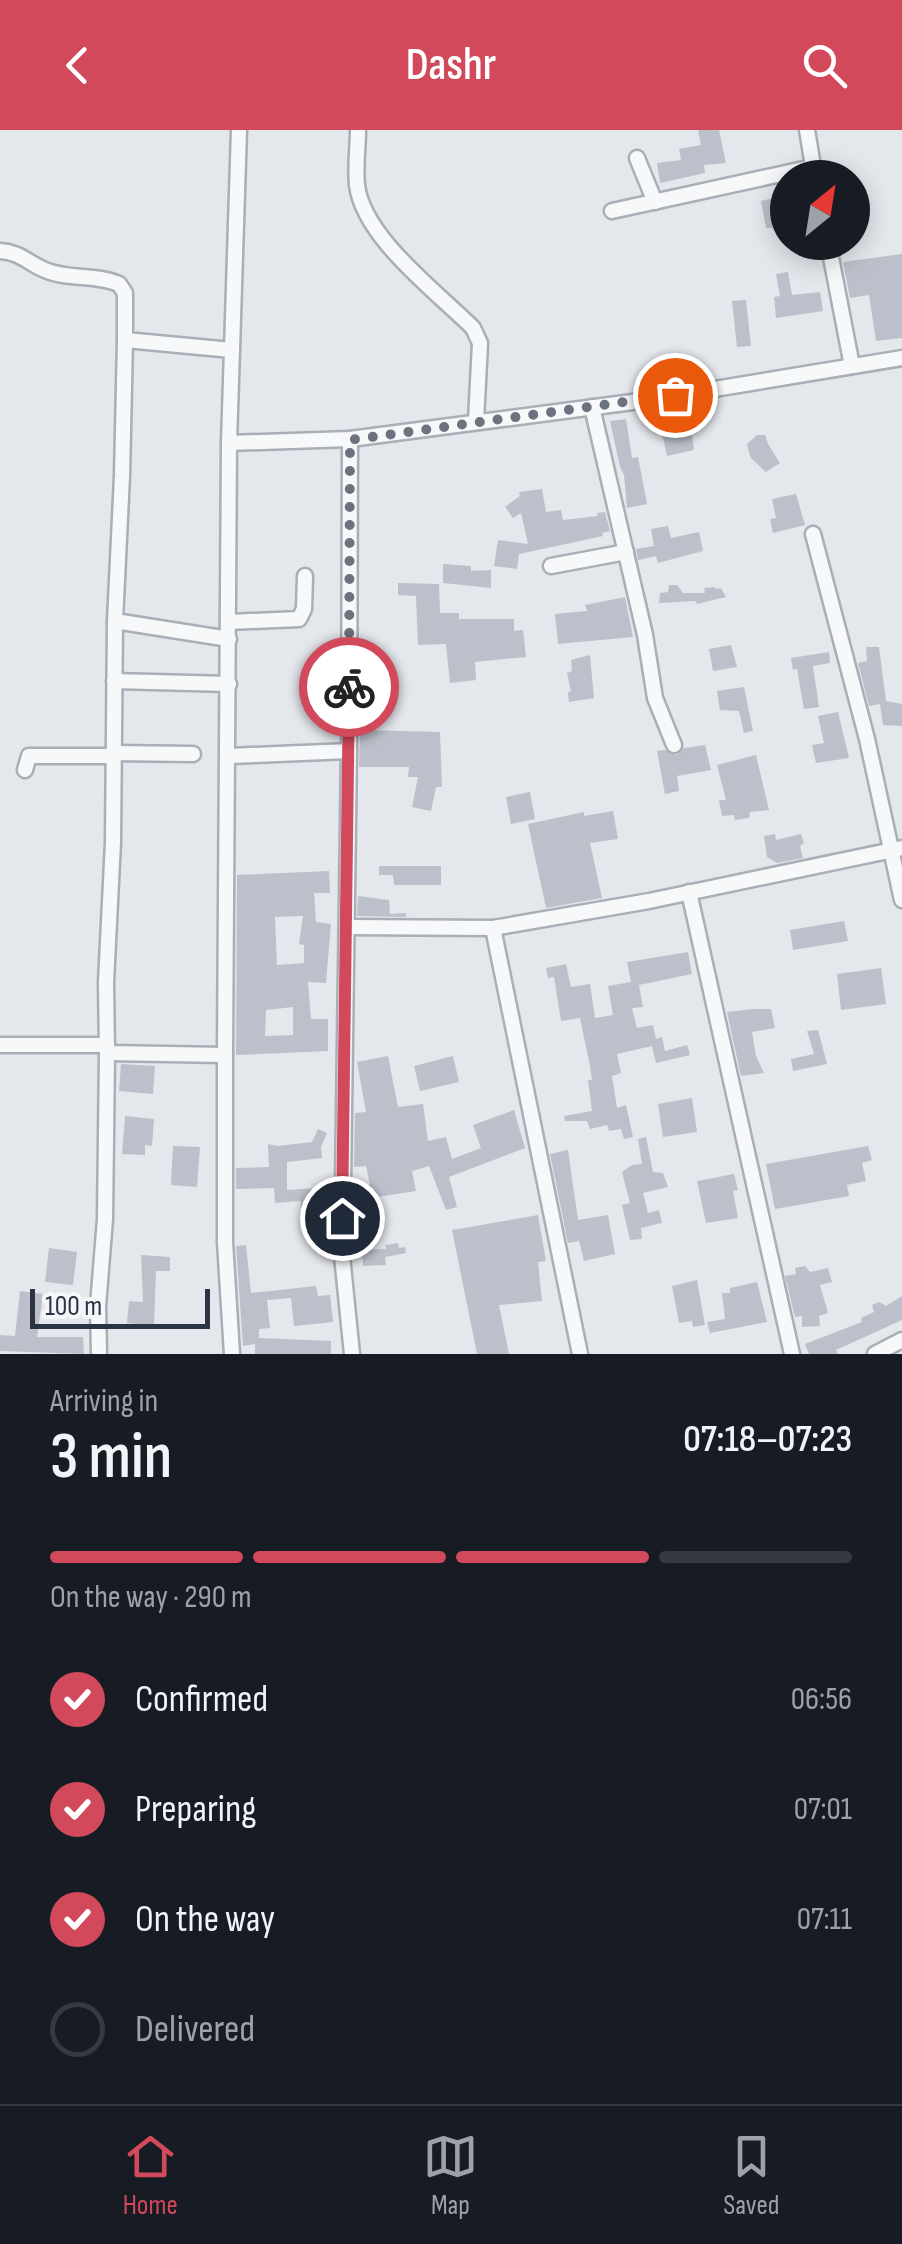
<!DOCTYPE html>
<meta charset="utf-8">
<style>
:root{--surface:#171b24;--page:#242831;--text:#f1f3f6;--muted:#9ea1a6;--line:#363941;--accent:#d1495b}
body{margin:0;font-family:"Sofia Sans Condensed",sans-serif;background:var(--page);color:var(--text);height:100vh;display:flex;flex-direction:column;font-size:38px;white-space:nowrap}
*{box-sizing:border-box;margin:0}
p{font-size:32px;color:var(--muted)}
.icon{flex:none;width:55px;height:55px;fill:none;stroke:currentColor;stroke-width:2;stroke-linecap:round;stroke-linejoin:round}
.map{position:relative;height:1224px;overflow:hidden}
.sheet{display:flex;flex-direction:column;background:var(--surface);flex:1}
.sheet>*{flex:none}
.needle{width:65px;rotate:30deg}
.fabs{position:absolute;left:770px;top:30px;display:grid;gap:20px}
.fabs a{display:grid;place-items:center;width:100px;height:100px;border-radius:50%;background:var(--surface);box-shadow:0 5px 25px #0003;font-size:50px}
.scale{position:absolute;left:30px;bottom:25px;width:180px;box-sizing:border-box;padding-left:10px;border:5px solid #2b3445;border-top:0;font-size:28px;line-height:35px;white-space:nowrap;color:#2b3445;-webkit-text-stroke:8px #f4f6f9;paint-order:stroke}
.pin{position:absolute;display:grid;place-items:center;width:85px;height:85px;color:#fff;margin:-42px;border:5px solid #fff;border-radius:50%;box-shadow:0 2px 10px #0007}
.courier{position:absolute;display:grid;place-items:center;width:100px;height:100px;margin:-50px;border:8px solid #d1495b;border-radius:50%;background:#fff;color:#222;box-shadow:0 2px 12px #0007}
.overview em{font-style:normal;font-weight:600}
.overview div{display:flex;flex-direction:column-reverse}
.overview{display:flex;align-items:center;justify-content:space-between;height:170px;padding:0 50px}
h1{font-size:65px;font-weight:600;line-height:75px}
.bar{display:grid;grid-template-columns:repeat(4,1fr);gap:15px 10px;align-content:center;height:120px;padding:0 50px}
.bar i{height:12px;border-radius:8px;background:var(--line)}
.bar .active{background:var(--accent)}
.bar p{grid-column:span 4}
ol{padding:0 50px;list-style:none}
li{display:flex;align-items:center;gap:30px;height:110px}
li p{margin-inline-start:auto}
li .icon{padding:10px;border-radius:50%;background:var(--accent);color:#fff;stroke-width:4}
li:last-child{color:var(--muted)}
li i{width:55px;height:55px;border:5px solid var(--line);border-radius:50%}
header{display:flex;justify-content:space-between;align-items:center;height:130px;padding:0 50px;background:var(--accent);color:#fff;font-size:45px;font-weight:600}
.menu{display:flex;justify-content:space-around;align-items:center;height:140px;border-top:2px solid var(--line);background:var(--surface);font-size:28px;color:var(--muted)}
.menu a{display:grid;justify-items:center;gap:5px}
.menu .active{color:var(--accent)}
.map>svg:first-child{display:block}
</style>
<header><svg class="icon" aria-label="back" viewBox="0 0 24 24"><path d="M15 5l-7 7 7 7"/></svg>Dashr<svg class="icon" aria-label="search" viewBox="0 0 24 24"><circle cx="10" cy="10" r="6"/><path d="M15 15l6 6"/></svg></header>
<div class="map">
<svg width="902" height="1224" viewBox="0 0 902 1224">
<rect width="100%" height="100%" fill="#e4e7ec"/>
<g fill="#bbc0ca" fill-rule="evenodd">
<polygon points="698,0 719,0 726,33 704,35 705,43 660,53 657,33 681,30 679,19 701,15"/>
<polygon points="778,67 779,73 784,73 787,88 782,89 783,97 766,98 761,71"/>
<polygon points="902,124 902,208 876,211 869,165 850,168 843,132"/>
<polygon points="788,142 792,165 820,162 823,181 776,188 774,167 780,166 776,144"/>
<polygon points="746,170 751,216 737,217 732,171"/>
<polygon points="626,289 632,328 638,327 647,374 627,378 624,345 620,337 610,291"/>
<polygon points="677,302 679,307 692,305 694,320 667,326 662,303"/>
<polygon points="757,305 765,305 768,314 780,333 766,342 751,328 748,319 747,314"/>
<polygon points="542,359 546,382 561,380 563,390 598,386 597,383 605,382 610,401 602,403 603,406 519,424 517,439 494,436 498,410 528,414 521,383 513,388 505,377 520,366 519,362"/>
<polygon points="796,364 805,395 773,403 770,389 776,388 772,369"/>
<polygon points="668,396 671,408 699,402 703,421 658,433 656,426 638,430 636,419 654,416 651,399"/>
<polygon points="443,434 471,436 471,441 491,440 491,458 443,453"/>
<polygon points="398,453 439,454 440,483 459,483 459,489 514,489 514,501 523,500 526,527 475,532 476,550 450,553 446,514 418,515 416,466 398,465"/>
<polygon points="669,455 677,455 683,463 705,463 704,458 715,457 715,459 721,458 726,467 697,474 696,471 659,473 660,463 668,462"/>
<polygon points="625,467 633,507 558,514 555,484 587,481 585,475"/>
<polygon points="731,515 737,537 713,541 709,519"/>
<polygon points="866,517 879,517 886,571 902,574 902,596 883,595 880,574 869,576 858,533 867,531"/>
<polygon points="829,522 830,533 813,536 819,577 804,579 797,539 793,540 791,528"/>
<polygon points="590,525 594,568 569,572 568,562 571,562 567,543 572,541 571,530"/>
<polygon points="744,557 753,601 744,603 739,581 720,580 717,561"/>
<polygon points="838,582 849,628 816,633 812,615 824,613 818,586"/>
<polygon points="360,600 440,602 442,657 436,657 431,681 412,677 418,647 408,647 409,637 359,637"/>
<polygon points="705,615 711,640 677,646 679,661 665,664 657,621 665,620 677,625 684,618"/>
<polygon points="756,625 769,680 750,682 749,688 735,690 734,685 722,686 719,670 726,670 717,635"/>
<polygon points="530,662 535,689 511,694 506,667"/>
<polygon points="613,681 618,709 590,713 602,768 546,778 528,694 584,682 584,686"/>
<polygon points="775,704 776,710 801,704 804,713 800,716 803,728 777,733 767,727 764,706"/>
<polygon points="379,736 441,736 441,755 394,755 393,745 379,745"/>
<path d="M329 741 330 763H314L316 792 331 794 326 853 308 852 311 889H328V921L236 925 237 745ZM303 786 299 814 304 815V833L277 835 275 787ZM293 877V905L265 906 266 880Z"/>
<polygon points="358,766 389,770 390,784 406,783 406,787 357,786"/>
<polygon points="844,791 848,811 793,820 790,800"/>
<polygon points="688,822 692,844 639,855 643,877 632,878 637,898 653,895 656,909 662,907 665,921 687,915 690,925 656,933 652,916 617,924 621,943 612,946 617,978 626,975 633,1007 624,1009 621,999 609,1001 607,995 590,999 587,991 565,991 564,986 592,981 588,950 592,950 590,936 580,888 561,891 554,847 548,848 546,838 566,834 571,857 590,854 595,888 613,885 608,856 631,852 627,832"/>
<polygon points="881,838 886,874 841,880 837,844"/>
<polygon points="754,879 771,879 775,898 752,902 756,926 764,943 741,946 727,882"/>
<polygon points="818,900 827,934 793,941 791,929 814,924 807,901"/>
<polygon points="388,926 398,977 423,974 428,1011 446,1007 452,1029 481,1018 473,995 514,980 525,1018 449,1047 457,1077 446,1080 429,1036 412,1041 416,1061 370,1068 373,1095 353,1098 354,1058 370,1055 366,1036 354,1037 354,1034 355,983 366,982 357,932"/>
<polygon points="453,926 459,952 420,961 414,936"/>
<polygon points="121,934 155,936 153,964 119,961"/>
<polygon points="692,968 697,1002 663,1007 658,974"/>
<polygon points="125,986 154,989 152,1016 145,1015 145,1025 122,1024"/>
<polygon points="318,999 327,1003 321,1017 322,1028 287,1032 287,1060 318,1058 320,1099 302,1099 301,1071 275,1073 274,1058 236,1059 236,1038 269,1037 268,1014 278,1016 312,1012"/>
<polygon points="646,1007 653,1042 663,1043 668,1057 643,1063 648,1083 659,1080 662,1093 641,1098 642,1109 630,1110 622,1075 630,1073 622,1042 632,1035 642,1034 638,1009"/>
<polygon points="173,1016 200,1017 197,1057 171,1055"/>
<polygon points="868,1016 872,1030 862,1033 866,1051 847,1055 849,1066 775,1079 766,1034"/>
<polygon points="568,1020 578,1090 608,1085 615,1124 584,1131 579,1111 568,1113 550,1024"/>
<polygon points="734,1044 738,1060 733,1061 738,1088 706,1093 697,1051"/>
<polygon points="538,1085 546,1131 538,1132 542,1171 499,1175 509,1224 477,1224 452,1100"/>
<polygon points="398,1113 399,1118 405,1117 406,1123 385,1127 386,1135 363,1136 362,1120 386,1119 385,1115"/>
<polygon points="246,1115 251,1163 316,1156 318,1166 330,1165 333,1192 294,1196 291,1168 267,1170 270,1198 259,1199 259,1208 331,1211 331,1224 255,1224 255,1214 243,1216 236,1116"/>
<polygon points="49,1118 77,1122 73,1155 45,1152"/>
<polygon points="141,1125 170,1127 170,1141 156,1141 154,1196 127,1193 129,1171 143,1172"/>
<polygon points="805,1136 810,1142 828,1138 832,1152 820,1155 828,1183 819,1186 820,1196 802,1197 802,1186 795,1187 785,1146 796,1144 795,1138"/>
<polygon points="697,1150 705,1195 693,1197 692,1191 679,1193 672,1156"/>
<polygon points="757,1152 767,1192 710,1203 707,1192 725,1189 722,1163 730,1163 730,1158"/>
<polygon points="20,1161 43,1164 37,1207 83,1207 84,1224 0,1221 0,1205 15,1206"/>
<polygon points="902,1166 902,1190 836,1220 838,1224 809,1224 805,1214 862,1192 861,1188 874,1182 872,1175 879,1172 886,1176"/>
</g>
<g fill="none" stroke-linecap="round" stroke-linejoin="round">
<g stroke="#a9aeb7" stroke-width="19">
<g id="minor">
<path d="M358 0C358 18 355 37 357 55 363 107 437 162 473 198L480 213 476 291"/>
<polyline points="807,0 815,48"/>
<polyline points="637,28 655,72"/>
<polyline points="612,81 813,37"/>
<polyline points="828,112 852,236"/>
<path d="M0 121C20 122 28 133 45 140 68 150 96 144 119 154L125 163V210L232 220"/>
<polyline points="125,210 122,346 115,491 229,509"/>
<polyline points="592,277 645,505 655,568 674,615"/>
<polyline points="229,313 350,309 648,270 902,228"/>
<polyline points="813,404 867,609 902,770"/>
<polyline points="551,436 626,422"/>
<polyline points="115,491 113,712 106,852 107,923 225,925"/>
<polyline points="229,492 299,489 304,479 305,446"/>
<polyline points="114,551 229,554"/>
<polyline points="349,621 342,1126 352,1224"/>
<polyline points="114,623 193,624"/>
<polyline points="229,626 349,621 350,309"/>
<polyline points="25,640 29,626 114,626"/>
<polyline points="689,762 792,1224"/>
<polyline points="347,797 493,798 649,771 902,718"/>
<polyline points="493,798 580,1224"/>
<polyline points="0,915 107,915"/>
<polyline points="99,1224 98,1176 105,1089 107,923"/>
<polyline points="232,1224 225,1112 225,925 229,313 239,0"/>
<polyline points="875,1224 902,1210"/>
</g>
</g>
<use href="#minor" stroke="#f7f8fa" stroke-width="14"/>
</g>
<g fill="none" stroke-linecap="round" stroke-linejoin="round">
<polyline stroke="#6c737f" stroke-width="10" stroke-dasharray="0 18" points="349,557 350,310 675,265"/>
<polyline stroke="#d1495b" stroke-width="12" points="342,1088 349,557"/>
</g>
</svg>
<div class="fabs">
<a><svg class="needle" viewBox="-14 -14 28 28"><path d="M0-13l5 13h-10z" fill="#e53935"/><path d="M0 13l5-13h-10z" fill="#9ea1a6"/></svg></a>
</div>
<div class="scale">100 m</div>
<div class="pin" style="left:675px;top:265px;background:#ea580c"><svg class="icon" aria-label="bag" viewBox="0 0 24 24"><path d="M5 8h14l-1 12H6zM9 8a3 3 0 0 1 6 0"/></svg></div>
<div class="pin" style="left:342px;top:1088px;background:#1f2937"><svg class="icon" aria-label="home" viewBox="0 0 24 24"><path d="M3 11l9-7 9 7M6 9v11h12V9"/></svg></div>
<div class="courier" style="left:349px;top:557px"><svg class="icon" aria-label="bike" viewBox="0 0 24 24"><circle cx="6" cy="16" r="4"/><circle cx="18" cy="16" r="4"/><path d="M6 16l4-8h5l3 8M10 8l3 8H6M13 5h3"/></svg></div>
</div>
<section class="sheet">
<div class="overview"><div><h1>3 min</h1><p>Arriving in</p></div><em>07:18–07:23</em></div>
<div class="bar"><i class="active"></i><i class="active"></i><i class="active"></i><i></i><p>On the way · 290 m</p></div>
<ol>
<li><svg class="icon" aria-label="check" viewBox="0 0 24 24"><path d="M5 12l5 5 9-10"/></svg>Confirmed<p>06:56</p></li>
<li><svg class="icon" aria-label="check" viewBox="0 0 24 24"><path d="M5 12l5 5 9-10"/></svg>Preparing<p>07:01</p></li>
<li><svg class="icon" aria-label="check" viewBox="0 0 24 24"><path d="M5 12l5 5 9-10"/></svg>On the way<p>07:11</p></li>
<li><i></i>Delivered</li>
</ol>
</section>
<nav class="menu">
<a class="active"><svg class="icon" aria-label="home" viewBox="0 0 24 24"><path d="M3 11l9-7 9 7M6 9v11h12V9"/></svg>Home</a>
<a><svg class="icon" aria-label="map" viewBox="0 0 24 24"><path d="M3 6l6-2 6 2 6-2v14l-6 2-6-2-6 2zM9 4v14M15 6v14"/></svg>Map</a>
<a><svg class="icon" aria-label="saved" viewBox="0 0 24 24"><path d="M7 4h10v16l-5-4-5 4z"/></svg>Saved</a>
</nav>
